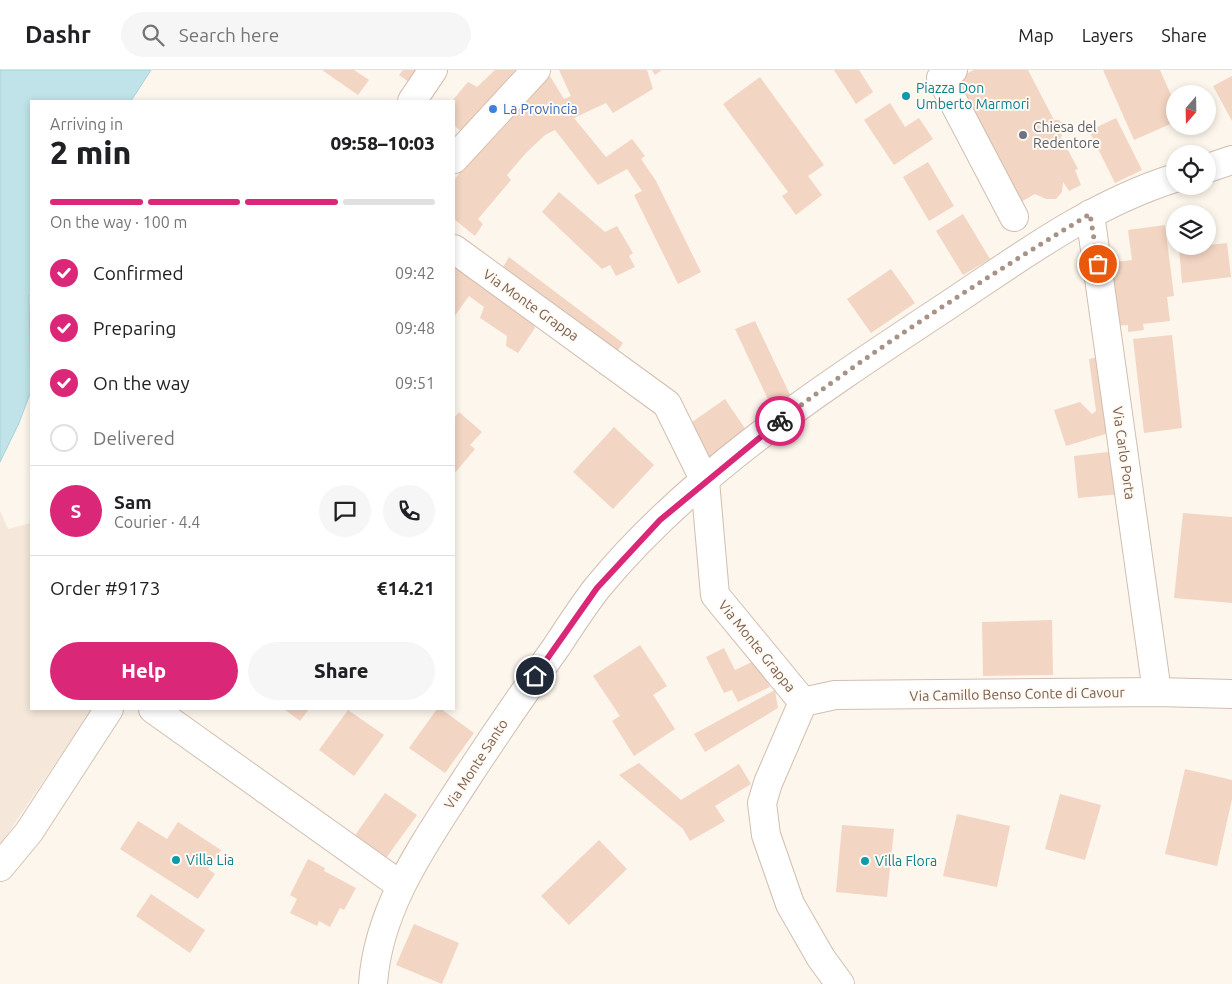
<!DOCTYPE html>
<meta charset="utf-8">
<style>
:root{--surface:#fff;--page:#f6f6f6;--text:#202124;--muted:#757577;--line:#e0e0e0;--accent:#db2777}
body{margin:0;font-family:Ubuntu,sans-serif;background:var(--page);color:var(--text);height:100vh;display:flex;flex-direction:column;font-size:19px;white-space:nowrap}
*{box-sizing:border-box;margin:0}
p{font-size:16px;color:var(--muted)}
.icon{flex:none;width:28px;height:28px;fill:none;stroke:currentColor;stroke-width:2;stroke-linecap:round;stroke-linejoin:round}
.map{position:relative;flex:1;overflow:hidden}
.sheet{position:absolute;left:30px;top:30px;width:425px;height:610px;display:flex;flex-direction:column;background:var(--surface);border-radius:0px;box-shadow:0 2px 8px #0003}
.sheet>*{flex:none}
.needle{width:32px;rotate:200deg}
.fabs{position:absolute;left:1166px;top:15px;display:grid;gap:10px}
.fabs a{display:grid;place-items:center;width:50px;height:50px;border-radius:50%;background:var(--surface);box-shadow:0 2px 8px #0003;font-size:25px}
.pin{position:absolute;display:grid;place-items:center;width:42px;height:42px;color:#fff;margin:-21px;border:2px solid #fff;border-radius:50%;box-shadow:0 1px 5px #0007}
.courier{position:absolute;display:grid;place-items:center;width:50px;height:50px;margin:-25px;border:4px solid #db2777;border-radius:50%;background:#fff;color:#222;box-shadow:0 1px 6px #0007}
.overview em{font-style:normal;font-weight:800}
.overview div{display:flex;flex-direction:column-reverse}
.overview{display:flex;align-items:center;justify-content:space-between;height:85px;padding:0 20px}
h1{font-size:32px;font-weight:800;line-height:38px}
.bar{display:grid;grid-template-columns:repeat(4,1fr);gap:8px 5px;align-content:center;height:60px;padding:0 20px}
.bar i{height:6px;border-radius:4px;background:var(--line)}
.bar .on{background:var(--accent)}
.bar p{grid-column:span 4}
.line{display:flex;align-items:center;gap:12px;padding:0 20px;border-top:1px solid var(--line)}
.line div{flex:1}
.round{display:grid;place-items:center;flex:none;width:52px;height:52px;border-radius:26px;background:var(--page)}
ol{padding:0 20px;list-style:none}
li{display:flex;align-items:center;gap:15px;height:55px}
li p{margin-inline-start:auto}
li .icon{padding:5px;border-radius:50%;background:var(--accent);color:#fff;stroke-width:4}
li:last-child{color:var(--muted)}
li i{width:28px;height:28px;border:2px solid var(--line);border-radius:50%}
.button{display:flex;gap:10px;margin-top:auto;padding:10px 20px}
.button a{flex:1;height:58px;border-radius:30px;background:var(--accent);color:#fff;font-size:20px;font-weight:800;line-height:58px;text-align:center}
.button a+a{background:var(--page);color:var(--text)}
header{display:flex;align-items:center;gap:30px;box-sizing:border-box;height:70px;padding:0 25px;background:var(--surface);border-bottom:1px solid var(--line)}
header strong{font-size:24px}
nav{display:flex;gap:28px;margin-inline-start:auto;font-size:18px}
.search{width:350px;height:45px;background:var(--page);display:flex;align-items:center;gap:12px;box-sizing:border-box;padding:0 18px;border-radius:28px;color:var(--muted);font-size:19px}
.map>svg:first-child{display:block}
</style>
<header>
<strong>Dashr</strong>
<div class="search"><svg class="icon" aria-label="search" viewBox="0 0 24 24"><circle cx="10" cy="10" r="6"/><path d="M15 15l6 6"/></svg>Search here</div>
<nav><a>Map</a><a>Layers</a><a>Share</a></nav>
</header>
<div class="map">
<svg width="1232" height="914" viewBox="0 0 1232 914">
<rect width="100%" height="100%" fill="#fdf6ec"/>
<polygon fill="#f5e8da" points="0,441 8,459 31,453 31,639 92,639 0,775"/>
<polygon fill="#bfe3e8" stroke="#a5d3da" points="0,0 151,0 131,31 31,31 31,223 29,227 31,321 19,353 0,392"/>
<g fill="#f3d5c3">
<polygon points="322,0 354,0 369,10 358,25"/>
<polygon points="403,0 424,0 413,15 399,5"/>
<polygon points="495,0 522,0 464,64 454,55 454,31 452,31 468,12 477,17"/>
<polygon points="559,0 647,0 653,19 613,43 606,33 574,48 606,87 632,69 645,86 641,89 656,111 701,202 678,214 634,125 642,121 627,99 598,115 555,60 545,65 526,83 507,105 511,110 478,149 483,154 475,166 454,149 454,110 496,58 548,3 564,29 571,26"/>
<polygon points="652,0 662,0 655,5"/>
<polygon points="834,0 859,0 873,22 856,34"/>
<polygon points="974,0 1028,0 1054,50 1059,50 1065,56 1061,67 1078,99 1075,100 1081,115 1069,121 1063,112 1062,122 1056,129 1046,129 1035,124 1019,133 954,10"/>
<polygon points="1103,0 1160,0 1175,34 1175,52 1134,70"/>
<polygon points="1232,6 1232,51 1213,16"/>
<polygon points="760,7 824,95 808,106 822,125 796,145 782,126 788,122 723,34"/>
<polygon points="890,33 905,57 919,48 933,69 894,95 864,50"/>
<polygon points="1116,48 1142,100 1115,113 1089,61"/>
<polygon points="928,92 954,136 929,151 903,107"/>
<polygon points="559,122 605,162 617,156 633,183 629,186 635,197 616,206 610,195 602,199 542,142"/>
<polygon points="963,144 990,189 963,205 936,161"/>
<polygon points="1165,155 1174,226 1167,227 1170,251 1143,254 1144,260 1128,262 1128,255 1115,256 1107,193 1132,190 1128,160"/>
<polygon points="1227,173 1231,207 1182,213 1179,178"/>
<polygon points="509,187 623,273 615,285 499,204"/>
<polygon points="454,195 532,249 535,258 518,283 506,276 507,266 480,248 484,237 469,226 454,247"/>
<polygon points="891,199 915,233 871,263 847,229"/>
<polygon points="755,251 791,327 771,336 735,259"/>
<polygon points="1172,265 1182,358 1144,363 1133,269"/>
<polygon points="1101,286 1112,362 1066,376 1054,340 1080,332 1092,344 1096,341 1089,289"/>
<polygon points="725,329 748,363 710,390 685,357"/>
<polygon points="459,342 482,362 470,375 475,379 454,404 454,348"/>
<polygon points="614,357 654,395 613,439 573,402"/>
<polygon points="1116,381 1121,424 1078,428 1074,386"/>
<polygon points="1183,443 1232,447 1232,533 1174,528"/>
<polygon points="1052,550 1053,605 983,606 982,552"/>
<polygon points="640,575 667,616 653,625 675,659 634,686 612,651 620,646 593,606"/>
<polygon points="724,578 735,600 756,590 770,617 738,632 732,620 724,623 706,587"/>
<polygon points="775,620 778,638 705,682 694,664"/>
<polygon points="284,639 309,639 300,651"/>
<polygon points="437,639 441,639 474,663 445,703 409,678"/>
<polygon points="348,640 384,665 354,706 319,680"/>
<polygon points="639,693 681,730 739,694 751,714 715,736 725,751 690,771 683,759 619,705"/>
<polygon points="1185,699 1232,710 1232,729 1217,796 1165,784"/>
<polygon points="385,723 417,745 384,791 353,768"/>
<polygon points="1060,724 1101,735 1085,790 1045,779"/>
<polygon points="957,744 1010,756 997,817 943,806"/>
<polygon points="138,751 167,769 178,752 221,780 208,799 215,804 198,829 120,779"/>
<polygon points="842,755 894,759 887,827 836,822"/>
<polygon points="599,770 627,799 569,855 541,826"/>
<polygon points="308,789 325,798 324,801 356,818 344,840 340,838 330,857 319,851 317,856 290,843 297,829 290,825"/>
<polygon points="151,824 205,860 190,883 136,846"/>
<polygon points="414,854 459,873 442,914 396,895"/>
</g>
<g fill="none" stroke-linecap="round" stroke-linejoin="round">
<g stroke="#d1beb0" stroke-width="30">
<g id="street">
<polyline points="953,0 941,8 1014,147"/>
<polyline points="412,31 433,0"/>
<polyline points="1208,98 1232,90"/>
<polyline points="1090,144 1157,622"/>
<polyline points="454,179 667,334 705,411 715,525 803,632"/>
<polyline points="803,632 835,625 1157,622 1232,624"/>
<polyline points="803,632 768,713 762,733 766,765 790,834 821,888 840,914"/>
<polyline points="153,639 400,815"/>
<path d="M373 914C378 838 424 774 464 712 494 666 525 621 557 576 570 556 583 536 597 518 692 402 826 316 950 234 1022 186 1092 134 1175 108"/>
</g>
</g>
<g stroke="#d6c0b0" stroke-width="30">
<g id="secondary">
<polyline points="454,89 536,0"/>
<polyline points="0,797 29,762 109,639"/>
</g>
</g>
<use href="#street" stroke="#fff" stroke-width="28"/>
<use href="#secondary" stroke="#fff" stroke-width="28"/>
</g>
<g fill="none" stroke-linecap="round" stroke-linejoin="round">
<path stroke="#a89285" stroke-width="5" stroke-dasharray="0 9" d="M780 351C878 276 985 208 1090 144L1098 194"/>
<polyline stroke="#db2777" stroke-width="6" points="535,606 597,518 660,450 780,351"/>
</g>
<g fill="#0f9aa8" stroke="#fffaf3" stroke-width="2">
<circle cx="906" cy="26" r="5"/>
<circle cx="176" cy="790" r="5"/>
<circle cx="865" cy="791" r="5"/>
</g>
<circle fill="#3f7fe0" stroke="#fffaf3" stroke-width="2" cx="493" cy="39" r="5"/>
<circle fill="#6b7280" stroke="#fffaf3" stroke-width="2" cx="1023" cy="65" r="5"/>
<g text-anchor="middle" stroke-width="4" stroke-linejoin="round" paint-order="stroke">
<g font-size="14" fill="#0d838f" stroke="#fffaf3" text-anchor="start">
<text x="916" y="23">Piazza Don<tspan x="916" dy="16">Umberto Marmori</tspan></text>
<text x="186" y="795">Villa Lia</text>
<text x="875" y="796">Villa Flora</text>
</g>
<g font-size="14" fill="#366cbe" stroke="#fffaf3" text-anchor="start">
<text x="503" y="44">La Provincia</text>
</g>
<g font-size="14" fill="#5b616d" stroke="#fffaf3" text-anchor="start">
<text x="1033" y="62">Chiesa del<tspan x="1033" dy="16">Redentore</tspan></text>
</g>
<g font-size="14" fill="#7a5c4d" stroke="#fffaf3">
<text transform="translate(531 235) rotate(35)" y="5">Via Monte Grappa</text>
<text transform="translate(1124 383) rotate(82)" y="5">Via Carlo Porta</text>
<text transform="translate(757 576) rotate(51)" y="5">Via Monte Grappa</text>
<text transform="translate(1017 624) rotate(-1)" y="5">Via Camillo Benso Conte di Cavour</text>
<text transform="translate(476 694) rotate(-57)" y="5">Via Monte Santo</text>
</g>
</g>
</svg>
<div class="fabs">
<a><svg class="needle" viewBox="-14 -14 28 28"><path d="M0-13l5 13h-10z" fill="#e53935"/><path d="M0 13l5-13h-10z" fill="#757577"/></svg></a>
<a><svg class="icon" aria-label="locate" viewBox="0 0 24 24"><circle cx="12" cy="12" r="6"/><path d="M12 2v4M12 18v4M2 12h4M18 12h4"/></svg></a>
<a><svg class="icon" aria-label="layers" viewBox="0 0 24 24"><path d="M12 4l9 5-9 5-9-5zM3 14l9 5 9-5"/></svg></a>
</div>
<div class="pin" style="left:1098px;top:194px;background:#ea580c"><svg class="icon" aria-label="bag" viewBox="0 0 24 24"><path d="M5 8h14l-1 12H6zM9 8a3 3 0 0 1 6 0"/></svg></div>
<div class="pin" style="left:535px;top:606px;background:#1f2937"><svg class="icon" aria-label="home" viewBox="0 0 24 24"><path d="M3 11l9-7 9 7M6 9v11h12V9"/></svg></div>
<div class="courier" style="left:780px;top:351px"><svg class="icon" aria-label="bike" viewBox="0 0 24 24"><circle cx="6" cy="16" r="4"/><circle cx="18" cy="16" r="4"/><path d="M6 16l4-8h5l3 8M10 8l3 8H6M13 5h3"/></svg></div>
<section class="sheet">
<div class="overview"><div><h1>2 min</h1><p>Arriving in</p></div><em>09:58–10:03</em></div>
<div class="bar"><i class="on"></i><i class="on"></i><i class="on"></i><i></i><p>On the way · 100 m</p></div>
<ol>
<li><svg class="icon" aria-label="check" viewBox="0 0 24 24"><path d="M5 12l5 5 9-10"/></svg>Confirmed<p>09:42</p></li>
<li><svg class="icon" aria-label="check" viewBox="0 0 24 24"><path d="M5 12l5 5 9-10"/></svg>Preparing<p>09:48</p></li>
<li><svg class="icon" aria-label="check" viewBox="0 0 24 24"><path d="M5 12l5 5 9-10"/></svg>On the way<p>09:51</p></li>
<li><i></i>Delivered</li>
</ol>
<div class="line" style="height:90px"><b class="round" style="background:var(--accent);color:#fff">S</b><div><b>Sam</b><p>Courier · 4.4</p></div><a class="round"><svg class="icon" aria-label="chat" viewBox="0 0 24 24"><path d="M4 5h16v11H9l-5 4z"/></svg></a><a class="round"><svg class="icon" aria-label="phone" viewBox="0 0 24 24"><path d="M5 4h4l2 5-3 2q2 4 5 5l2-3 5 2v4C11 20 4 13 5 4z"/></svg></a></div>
<div class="line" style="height:65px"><div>Order #9173</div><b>€14.21</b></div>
<div class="button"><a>Help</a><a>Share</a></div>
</section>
</div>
